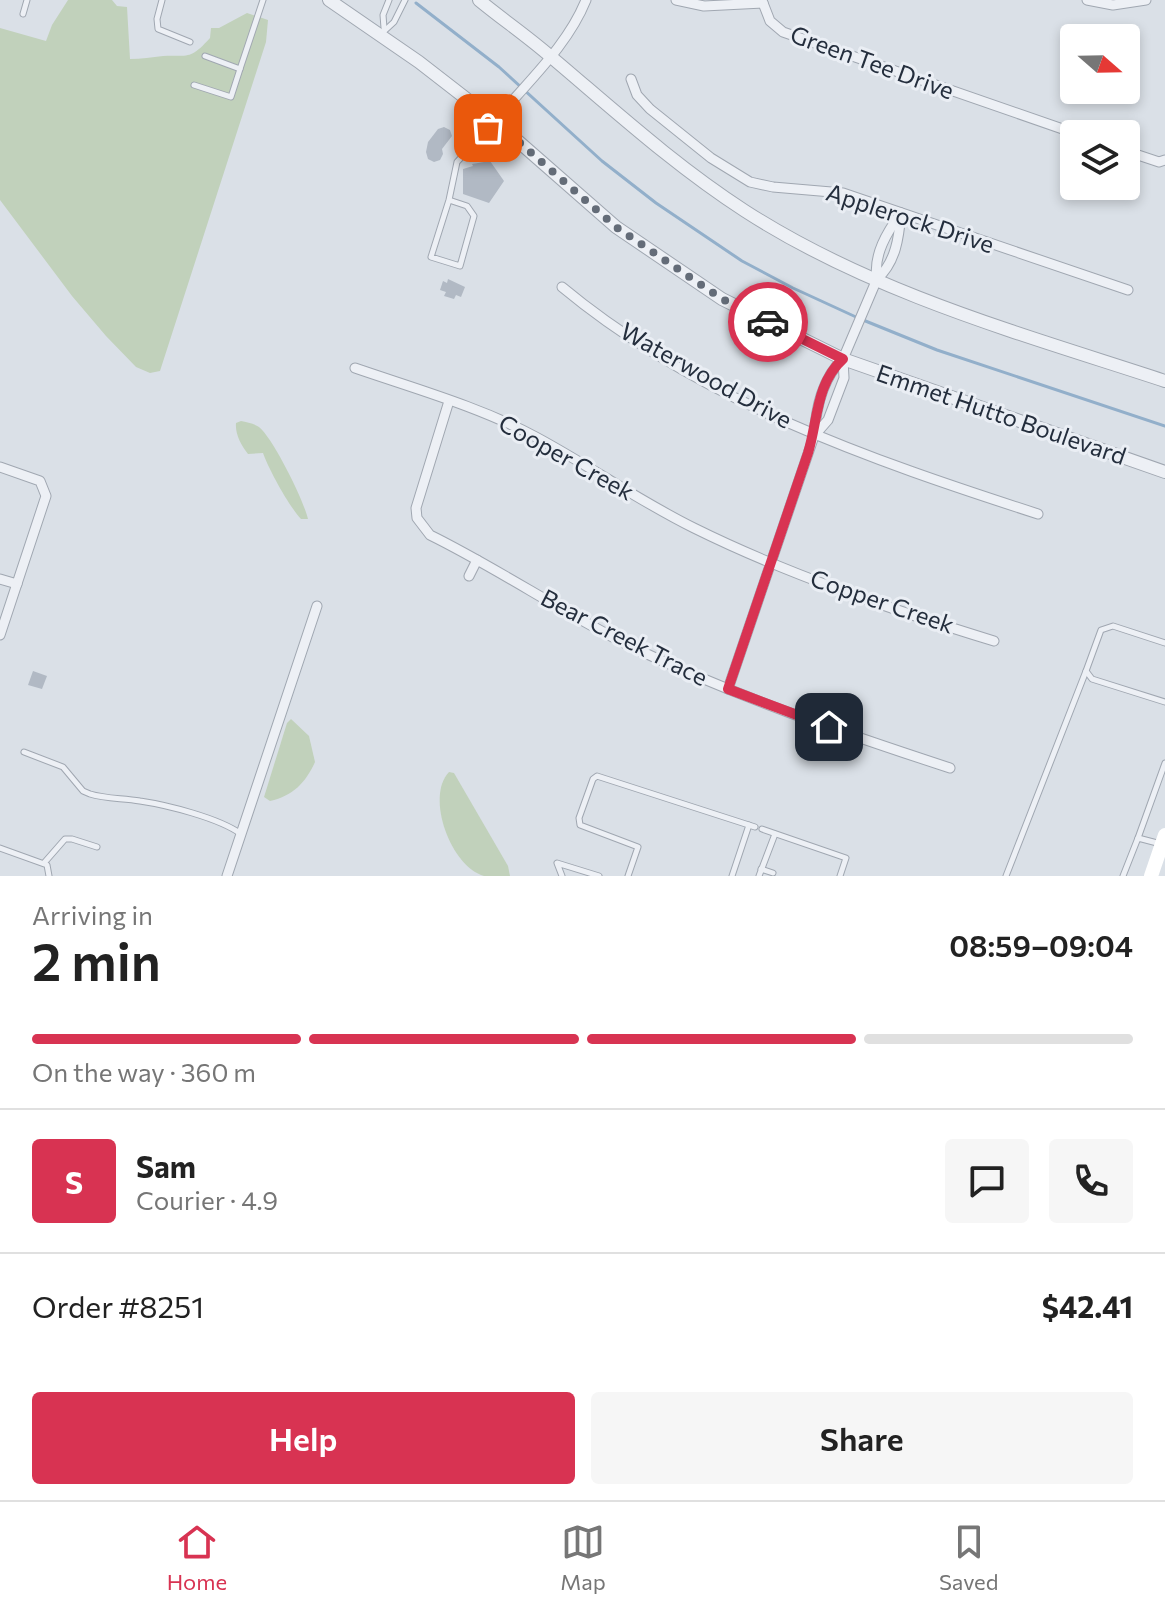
<!DOCTYPE html>
<meta charset="utf-8">
<style>
:root{--surface:#fff;--page:#f6f6f6;--text:#222;--muted:#767676;--line:#e0e0e0;--accent:#d83352}
body{margin:0;font-family:Commissioner,sans-serif;background:var(--page);color:var(--text);height:100vh;display:flex;flex-direction:column;font-size:30px;white-space:nowrap}
*{box-sizing:border-box;margin:0}
p{font-size:26px;color:var(--muted)}
.icon{flex:none;width:44px;height:44px;fill:none;stroke:currentColor;stroke-width:2;stroke-linecap:round;stroke-linejoin:round}
.map{position:relative;height:876px;overflow:hidden}
.details{display:flex;flex-direction:column;background:var(--surface);flex:1}
.details>*{flex:none}
.needle{width:52px;rotate:110deg}
.fabs{position:absolute;left:1060px;top:24px;display:grid;gap:16px}
.fabs a{display:grid;place-items:center;width:80px;height:80px;border-radius:8px;background:var(--surface);box-shadow:0 4px 12px #0003;font-size:40px}
.pin{position:absolute;display:grid;place-items:center;width:68px;height:68px;color:#fff;margin:-34px;border-radius:16px;box-shadow:0 4px 12px #0006}
.courier{position:absolute;display:grid;place-items:center;width:80px;height:80px;margin:-40px;border:6px solid #d83352;border-radius:50%;background:#fff;color:#222;box-shadow:0 2px 10px #0007}
.summary em{font-style:normal;font-weight:600}
.summary div{display:flex;flex-direction:column-reverse}
.summary{display:flex;align-items:center;justify-content:space-between;height:136px;padding:0 32px}
h1{font-size:52px;font-weight:600;line-height:60px}
.bar{display:grid;grid-template-columns:repeat(4,1fr);gap:12px 8px;align-content:center;height:96px;padding:0 32px}
.bar i{height:10px;border-radius:6px;background:var(--line)}
.bar .selected{background:var(--accent)}
.bar p{grid-column:span 4}
.line{display:flex;align-items:center;gap:20px;padding:0 32px;border-top:2px solid var(--line)}
.line div{flex:1}
.round{display:grid;place-items:center;flex:none;width:84px;height:84px;border-radius:8px;background:var(--page)}
.primary-button{display:flex;gap:16px;margin-top:auto;padding:16px 32px}
.primary-button a{flex:1;height:92px;border-radius:8px;background:var(--accent);color:#fff;font-size:32px;font-weight:600;line-height:92px;text-align:center}
.primary-button a+a{background:var(--page);color:var(--text)}
.dock{display:flex;justify-content:space-around;align-items:center;height:112px;border-top:2px solid var(--line);background:var(--surface);font-size:22px;color:var(--muted)}
.dock a{display:grid;justify-items:center;gap:4px}
.dock .selected{color:var(--accent)}
.map>svg:first-child{display:block}
</style>
<div class="map">
<svg width="1165" height="876" viewBox="0 0 1165 876">
<rect width="100%" height="100%" fill="#dae0e7"/>
<g fill="#c1d1bb">
<path d="M68 0H112L117 6 127 7 130 59C141 59 152 57 163 56 189 55 190 60 210 38L211 28H219L247 13 268 20 266 42 160 371 150 373 136 367 106 336 72 296 0 200V28L46 41 52 25Z"/>
<path d="M241 421C247 422 255 424 259 427 273 438 304 501 308 519H301C289 506 269 470 263 453L248 454C241 445 235 434 236 423Z"/>
<path d="M291 719 309 736 315 762C306 782 293 796 270 801L264 797 287 723Z"/>
<path d="M449 772 454 773 508 866 510 876C502 876 492 876 484 876 451 867 425 797 449 772Z"/>
</g>
<g fill="none" stroke-linecap="round" stroke-linejoin="round">
<g stroke="#92afca" stroke-width="3">
<polyline points="416,3 499,67 602,161 656,203 742,261 793,288 856,317"/>
<polyline points="863,320 937,350 1165,426"/>
</g>
</g>
<g fill="#b1b9c4">
<polygon points="444,127 450,130 452,136 442,149 443,154 440,160 434,162 428,159 426,152 428,142 438,129"/>
<polygon points="490,161 504,181 489,203 463,194 463,169 473,166 472,164"/>
<polygon points="448,279 465,287 461,297 456,295 454,299 444,296 446,292 440,290 443,281 447,283"/>
<polygon points="33,671 47,676 42,689 28,685"/>
</g>
<g fill="none" stroke-linecap="round" stroke-linejoin="round">
<g stroke="#a0a7b1" stroke-width="7">
<g id="service">
<polyline points="162,0 157,19 158,29 190,42"/>
<polyline points="23,14 27,0"/>
<polyline points="384,28 383,15 389,0"/>
<polyline points="381,34 394,22 405,0"/>
<polyline points="205,56 240,69 263,0"/>
<polyline points="194,85 231,97 240,69"/>
<polyline points="449,200 467,206 474,216 460,266 431,257 449,200 457,162 494,122"/>
<polyline points="1165,643 1113,626 1101,630 1086,671 1092,679 1165,702"/>
<path d="M24 752 63 767 83 791 90 794C106 799 123 798 140 801 167 805 219 818 241 834"/>
<polyline points="762,829 846,858 840,876"/>
<polyline points="1138,838 1165,763"/>
<polyline points="0,848 47,865 49,876"/>
<polyline points="44,863 65,839 72,839 97,847"/>
<polyline points="761,869 773,873"/>
<polyline points="562,876 557,863 599,876"/>
<polyline points="628,876 638,847 580,825 579,818 593,779 597,776 755,827"/>
<polyline points="732,876 749,825"/>
<polyline points="759,876 775,834"/>
<polyline points="1006,876 1086,671"/>
<polyline points="1123,876 1138,838 1161,844"/>
</g>
</g>
<g stroke="#a0a7b1" stroke-width="11">
<g id="minor">
<polyline points="676,0 704,6 763,3"/>
<polyline points="1087,0 1113,5 1146,0"/>
<polyline points="763,3 770,21 783,32 1077,134"/>
<polyline points="631,79 637,95 650,109 711,158 750,182 773,187 843,193 1128,290"/>
<path d="M495 121C526 83 567 47 586 0"/>
<polyline points="1126,151 1159,162 1165,160"/>
<path d="M877 279C873 255 887 232 901 213"/>
<path d="M562 287C699 401 871 460 1038 514"/>
<path d="M355 368C416 389 480 407 536 437 590 466 639 501 694 528 789 575 893 610 994 641"/>
<path d="M449 401 416 508 417 518 430 535C499 569 563 613 632 647 735 696 843 733 950 768"/>
<path d="M814 436 828 420 844 378 843 359 877 279C896 262 899 237 901 213"/>
<polyline points="0,467 40,481 46,496 0,635"/>
<polyline points="469,576 477,560"/>
<polyline points="0,579 17,584"/>
<path d="M728 689 814 436C816 408 822 378 843 359"/>
<polyline points="227,876 317,606"/>
</g>
</g>
<g stroke="#a0a7b1" stroke-width="14">
<g id="tertiary">
<polyline points="329,0 419,62 495,121 616,227 722,299 843,359 1165,472"/>
<path d="M479 0C502 19 527 36 550 56 614 110 674 165 745 211 872 293 1022 334 1165 381"/>
</g>
</g>
<use href="#service" stroke="#edf0f5" stroke-width="5"/>
<use href="#minor" stroke="#edf0f5" stroke-width="9"/>
<use href="#tertiary" stroke="#edf0f5" stroke-width="12"/>
<polyline stroke="#fff" stroke-width="14" points="1151,876 1165,835"/>
</g>
<g fill="none" stroke-linecap="round" stroke-linejoin="round">
<polyline stroke="#646c78" stroke-width="8" stroke-dasharray="0 14.4" points="488,128 495,121 616,227 722,299 768,322"/>
<path stroke="#d83352" stroke-width="10" d="M768 322 843 359C816 383 818 420 808 453L728 689 829 727"/>
</g>
<g text-anchor="middle" stroke-width="6" stroke-linejoin="round" paint-order="stroke">
<g font-size="24" fill="#242e3d" stroke="#eaeef4">
<text transform="translate(872 63) rotate(20)" y="8">Green Tee Drive</text>
<text transform="translate(910 219) rotate(18)" y="8">Applerock Drive</text>
<text transform="translate(706 376) rotate(29)" y="8">Waterwood Drive</text>
<text transform="translate(1001 415) rotate(19)" y="8">Emmet Hutto Boulevard</text>
<text transform="translate(566 458) rotate(29)" y="8">Cooper Creek</text>
<text transform="translate(882 602) rotate(19)" y="8">Copper Creek</text>
<text transform="translate(624 638) rotate(27)" y="8">Bear Creek Trace</text>
</g>
</g>
</svg>
<div class="fabs">
<a><svg class="needle" viewBox="-14 -14 28 28"><path d="M0-13l5 13h-10z" fill="#e53935"/><path d="M0 13l5-13h-10z" fill="#767676"/></svg></a>
<a><svg class="icon" aria-label="layers" viewBox="0 0 24 24"><path d="M12 4l9 5-9 5-9-5zM3 14l9 5 9-5"/></svg></a>
</div>
<div class="pin" style="left:488px;top:128px;background:#ea580c"><svg class="icon" aria-label="bag" viewBox="0 0 24 24"><path d="M5 8h14l-1 12H6zM9 8a3 3 0 0 1 6 0"/></svg></div>
<div class="pin" style="left:829px;top:727px;background:#1f2937"><svg class="icon" aria-label="home" viewBox="0 0 24 24"><path d="M3 11l9-7 9 7M6 9v11h12V9"/></svg></div>
<div class="courier" style="left:768px;top:322px"><svg class="icon" aria-label="car" viewBox="0 0 24 24"><path d="M5 17H2v-5l4-1 3-4h7l3 4 3 1v5h-3M9 17h6M6 11h13"/><circle cx="7" cy="17" r="2"/><circle cx="17" cy="17" r="2"/></svg></div>
</div>
<section class="details">
<div class="summary"><div><h1>2 min</h1><p>Arriving in</p></div><em>08:59–09:04</em></div>
<div class="bar"><i class="selected"></i><i class="selected"></i><i class="selected"></i><i></i><p>On the way · 360 m</p></div>
<div class="line" style="height:144px"><b class="round" style="background:var(--accent);color:#fff">S</b><div><b>Sam</b><p>Courier · 4.9</p></div><a class="round"><svg class="icon" aria-label="chat" viewBox="0 0 24 24"><path d="M4 5h16v11H9l-5 4z"/></svg></a><a class="round"><svg class="icon" aria-label="phone" viewBox="0 0 24 24"><path d="M5 4h4l2 5-3 2q2 4 5 5l2-3 5 2v4C11 20 4 13 5 4z"/></svg></a></div>
<div class="line" style="height:104px"><div>Order #8251</div><b>$42.41</b></div>
<div class="primary-button"><a>Help</a><a>Share</a></div>
</section>
<nav class="dock">
<a class="selected"><svg class="icon" aria-label="home" viewBox="0 0 24 24"><path d="M3 11l9-7 9 7M6 9v11h12V9"/></svg>Home</a>
<a><svg class="icon" aria-label="map" viewBox="0 0 24 24"><path d="M3 6l6-2 6 2 6-2v14l-6 2-6-2-6 2zM9 4v14M15 6v14"/></svg>Map</a>
<a><svg class="icon" aria-label="saved" viewBox="0 0 24 24"><path d="M7 4h10v16l-5-4-5 4z"/></svg>Saved</a>
</nav>
